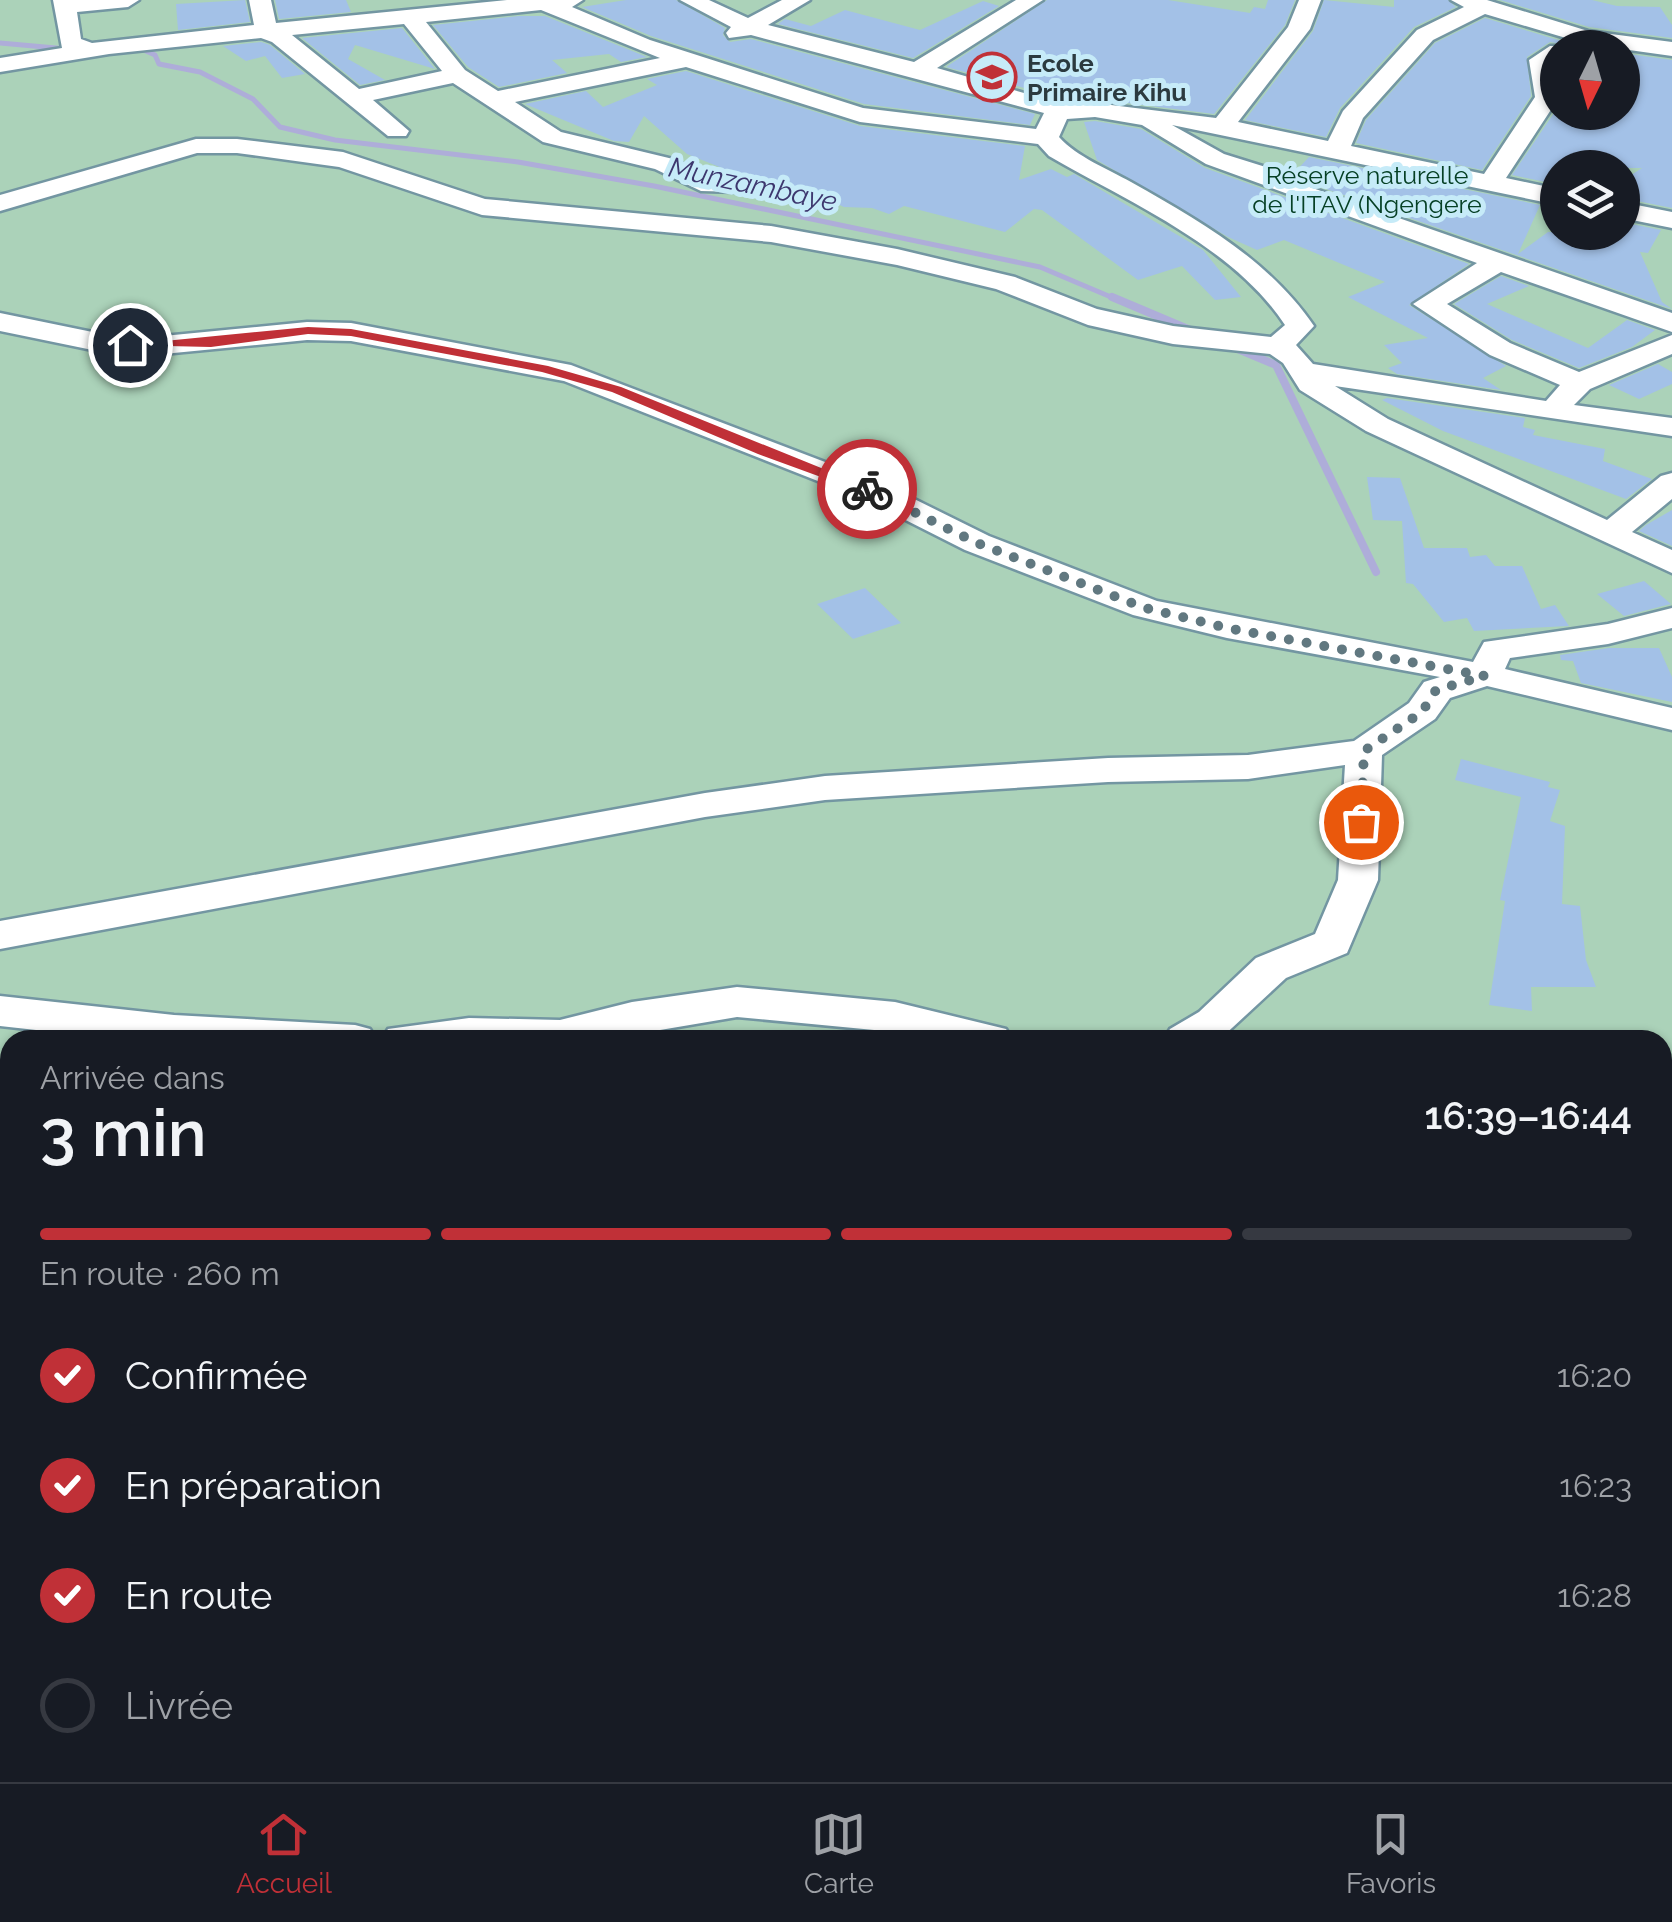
<!DOCTYPE html>
<html lang="fr">
<meta charset="utf-8">
<style>
:root{--surface:#171b24;--page:#20242c;--text:#f1f3f6;--muted:#9ea1a6;--line:#363941;--accent:#c03037}
body{margin:0;font-family:Raleway,sans-serif;background:var(--page);color:var(--text);height:100vh;display:flex;flex-direction:column;font-size:38px;white-space:nowrap}
*{box-sizing:border-box;margin:0}
p{font-size:32px;color:var(--muted)}
.icon{flex:none;width:55px;height:55px;fill:none;stroke:currentColor;stroke-width:2;stroke-linecap:round;stroke-linejoin:round}
.map{position:relative;flex:1;overflow:hidden}
.sheet{position:absolute;left:0px;top:1030px;width:1672px;height:752px;display:flex;flex-direction:column;background:var(--surface);border-radius:30px 30px 0 0;box-shadow:0 2px 8px #0004}
.sheet>*{flex:none}
.needle{width:65px;rotate:185deg}
.buttons{position:absolute;left:1540px;top:30px;display:grid;gap:20px}
.buttons a{display:grid;place-items:center;width:100px;height:100px;border-radius:50%;background:var(--surface);box-shadow:0 2px 8px #0004;font-size:50px}
.pin{position:absolute;display:grid;place-items:center;width:85px;height:85px;color:#fff;margin:-42px;border:5px solid #fff;border-radius:50%;box-shadow:0 2px 10px #0007}
.courier{position:absolute;display:grid;place-items:center;width:100px;height:100px;margin:-50px;border:8px solid #c03037;border-radius:50%;background:#fff;color:#222;box-shadow:0 2px 12px #0007}
.head em{font-style:normal;font-weight:600}
.head div{display:flex;flex-direction:column-reverse}
.head{display:flex;align-items:center;justify-content:space-between;height:170px;padding:0 40px}
h1{font-size:65px;font-weight:600;line-height:75px}
.bar{display:grid;grid-template-columns:repeat(4,1fr);gap:15px 10px;align-content:center;height:120px;padding:0 40px}
.bar i{height:12px;border-radius:8px;background:var(--line)}
.bar .current{background:var(--accent)}
.bar p{grid-column:span 4}
ol{padding:0 40px;list-style:none}
li{display:flex;align-items:center;gap:30px;height:110px}
li p{margin-inline-start:auto}
li .icon{padding:10px;border-radius:50%;background:var(--accent);color:#fff;stroke-width:4}
li:last-child{color:var(--muted)}
li i{width:55px;height:55px;border:5px solid var(--line);border-radius:50%}
.menu{display:flex;justify-content:space-around;align-items:center;height:140px;border-top:2px solid var(--line);background:var(--surface);font-size:28px;color:var(--muted)}
.menu a{display:grid;justify-items:center;gap:5px}
.menu .current{color:var(--accent)}
.map>svg:first-child{display:block}
</style>
<div class="map">
<svg width="1672" height="1782" viewBox="0 0 1672 1782">
<rect width="100%" height="100%" fill="#c6ebf8"/>
<path fill="#abd2b9" fill-rule="evenodd" d="M0 0H1672V1782H0ZM1558 48H1622V112H1558ZM1558 168H1622V232H1558ZM10 1040H1662V1772H10Z"/>
<g fill="none" stroke-linecap="round" stroke-linejoin="round">
<g stroke="#aeadd9" stroke-width="5">
<polyline points="0,43 67,49"/>
<polyline points="137,47 155,55 159,64 200,72 253,99 280,127 335,140 518,162 654,186 1040,267 1118,300"/>
</g>
<g stroke="#aeadd9" stroke-width="8">
<polyline points="1112,297 1195,332"/>
<polyline points="1233,347 1276,365 1376,572"/>
</g>
</g>
<g fill="#a3c1e7">
<polygon points="245,0 250,22 178,30 176,4"/>
<polygon points="275,0 346,0 351,12 279,19"/>
<polygon points="626,0 676,0 725,28 723,35 730,42 751,39 1035,114 1030,125 864,104 651,36 582,7"/>
<polygon points="1047,0 1168,0 1250,13 1254,7 1265,9 1268,0 1295,0 1285,25 1214,114 1095,99 1073,101 946,67"/>
<polygon points="1324,0 1394,7 1394,0 1448,0 1456,7 1414,27 1340,108 1326,137 1245,120 1313,31"/>
<polygon points="1500,0 1592,0 1617,6 1660,7 1672,25 1672,38 1589,27"/>
<polygon points="983,1 999,6 913,58 778,24 785,19 811,26 845,10 920,30"/>
<polygon points="519,16 545,16 647,57 621,62 609,54 552,60 567,73 499,87 468,67 433,25"/>
<polygon points="1485,18 1585,48 1550,42 1527,57 1531,96 1482,170 1356,143 1366,120 1435,43"/>
<polygon points="402,28 435,69 355,45 348,59 385,80 360,85 302,38"/>
<polygon points="261,42 270,45 305,74 282,78 265,56 246,61 223,46"/>
<polygon points="1622,53 1672,60 1672,208 1622,198 1622,181 1642,168 1557,168 1550,183 1512,175 1558,107 1558,112 1622,116"/>
<polygon points="686,71 860,126 1025,146 1019,180 1051,169 1067,177 1074,174 1203,250 1241,297 1215,300 1182,266 1138,280 1042,210 1034,209 1005,232 904,206 889,214 872,208 844,207 801,187 792,195 757,183 750,175 718,170 722,168 687,154 644,116 629,142 614,141 525,104 586,91 603,107 657,85 647,79"/>
<polygon points="1095,121 1141,129 1205,168 1469,264 1409,305 1506,366 1483,378 1501,390 1397,374 1388,368 1402,363 1384,345 1428,338 1348,297 1385,282 1284,240 1257,250 1228,237 1097,160 1084,122"/>
<polygon points="1309,157 1540,205 1518,254 1548,232 1622,232 1622,222 1661,230 1648,253 1640,252 1662,302 1672,309 1303,181 1293,174"/>
<polygon points="1501,276 1529,286 1487,304 1588,348 1627,320 1655,330 1632,347 1579,368 1512,340 1454,304"/>
<polygon points="1658,364 1672,372 1672,384 1639,399 1609,385"/>
<polygon points="1387,398 1525,418 1523,427 1535,430 1533,435 1605,449 1603,461 1652,479 1626,499 1443,431 1382,400"/>
<polygon points="1367,477 1400,478 1424,548 1467,548 1470,557 1486,555 1495,566 1522,566 1541,609 1555,605 1569,626 1474,631 1467,618 1444,622 1413,584 1406,583 1402,521 1373,520"/>
<polygon points="1672,510 1672,546 1639,531 1646,525"/>
<polygon points="1644,581 1671,604 1624,616 1597,594"/>
<polygon points="865,588 901,623 853,639 817,604"/>
<polygon points="1609,648 1659,648 1672,677 1672,702 1581,683 1573,661 1561,660 1560,655"/>
<polygon points="1461,759 1550,782 1548,787 1560,790 1550,821 1565,826 1562,904 1580,906 1586,960 1596,987 1531,987 1532,1011 1489,1005 1505,901 1500,900 1521,797 1455,780"/>
</g>
<g fill="none" stroke-linecap="round" stroke-linejoin="round">
<g stroke="#7396a2" stroke-width="5">
<g id="minor">
<path d="M53 0H139L128 7 77 12 81 39 92 43 254 25 249 0H271L276 23 507 0H583L572 7 650 40 863 108 1036 129 1044 113 751 35 729 38 726 33 731 27 680 0H709L748 18 782 0H810L768 25 914 62 1016 0H1043L937 68 1066 105 1095 103 1216 118 1288 27 1299 0H1321L1310 29 1238 122 1328 141 1343 111 1417 30 1464 7 1451 0H1487L1588 31 1672 42V56L1586 44 1485 14 1433 40 1363 118 1351 146 1484 174 1535 97 1529 60 1550 46H1566L1558 48V60L1553 63 1558 99 1506 178 1558 189V205L1172 125 1224 154 1282 172 1301 184 1672 313V332L1501 272 1447 304 1510 343 1579 372 1672 335V354L1590 389 1574 405 1672 418V436L1335 386 1388 419 1607 520 1661 476 1672 473V499L1632 532 1672 550V573L1366 431 1300 390 1283 363 1270 354 1173 344 1088 325 996 289 897 265 771 242 482 215 339 167 237 153H197L0 211V195L196 139H237L343 152 485 199 771 226 897 249 1015 277 1097 309 1173 326 1271 337 1285 325C1233 246 1128 202 1049 156L1038 144 860 122 686 67 515 102 561 132 673 159 706 175 750 179 754 184 741 192 701 191 655 169 543 142 453 83 373 100 409 131 406 136H388L272 42 261 38 109 54 0 72V58L62 48ZM541 10 660 58 498 91 465 70 426 22ZM404 24 442 71 359 89 292 35ZM1095 117 1142 125 1206 164 1477 263 1413 304 1490 355 1560 385 1546 401 1313 364 1296 345 1314 326C1269 260 1200 221 1131 182 1108 169 1077 157 1059 137L1067 119Z"/>
<polygon points="1622,202 1672,212 1672,228 1622,218"/>
<polygon points="0,313 107,335 153,337 307,322 351,323 571,365 888,486 989,536 1157,601 1473,662 1484,642 1608,624 1672,608 1672,628 1608,644 1510,658 1505,669 1672,708 1672,730 1487,686 1450,698 1435,719 1382,755 1378,880 1347,953 1286,978 1219,1040 1163,1040 1170,1029 1199,1012 1256,958 1315,934 1338,880 1345,765 1248,779 1108,782 825,800 705,817 0,949 0,921 705,793 825,776 1108,758 1248,755 1354,741 1409,703 1424,682 1440,677 1227,638 1133,615 965,550 866,500 564,381 351,341 307,340 153,355 107,353 0,331"/>
<polygon points="737,987 895,1002 1006,1029 1013,1040 927,1040 895,1032 737,1017 601,1040 381,1040 388,1029 469,1018 560,1020 632,1002"/>
<polygon points="0,996 174,1015 355,1025 370,1029 377,1040 126,1040 0,1026"/>
<polygon points="1672,1196 1672,1246 1662,1249 1662,1199"/>
<polygon points="10,1525 10,1577 0,1581 0,1529"/>
<polygon points="1662,1631 1672,1635 1672,1688 1662,1684"/>
<polygon points="1672,1738 1672,1782 1635,1782 1639,1772 1662,1772 1662,1742"/>
<polygon points="1352,1772 1410,1772 1411,1782 1353,1782"/>
</g>
</g>
<use href="#minor" fill="#fff" fill-rule="evenodd"/>
</g>
<polygon fill="#c03037" points="308,327 351,329 548,366 621,387 873,489 862,492 758,454 612,392 542,372 351,336 308,334 211,347 124,345"/>
<g fill="none" stroke-linecap="round" stroke-linejoin="round">
<polyline stroke="#617880" stroke-width="10" stroke-dasharray="0 18" points="867,489 977,543 1145,608 1227,628 1485,676 1436,690 1422,712 1364,751 1361,822"/>
</g>
<defs>
<g id="school-ring" transform="scale(2.5)"><circle r="9.5" fill="#c6ebf8" stroke="#c03037" stroke-width="1.5"/><path d="M0-5L7-2L0 1L-7-2ZM-4 1L0 2.5L4 1V4Q0 6-4 4Z" fill="#c03037"/></g>
</defs>
<g fill-rule="evenodd">
<use href="#school-ring" x="992" y="77"/>
</g>
<g text-anchor="middle" stroke-width="10" stroke-linejoin="round" paint-order="stroke">
<g font-size="25" font-weight="bold" fill="#2b3a3f" stroke="#c6ebf8" text-anchor="start">
<text x="1027" y="72">Ecole<tspan x="1027" dy="29">Primaire Kihu</tspan></text>
</g>
<g font-size="25" fill="#064025" stroke="#c6ebf8">
<text x="1367" y="184">Réserve naturelle<tspan x="1367" dy="29">de l'ITAV (Ngengere</tspan></text>
</g>
<g font-size="28" font-style="italic" fill="#3d376e" stroke="#c6ebf8">
<text transform="translate(753 184) rotate(12)" y="10">Munzambaye</text>
</g>
</g>
</svg>
<div class="buttons">
<a><svg class="needle" viewBox="-14 -14 28 28"><path d="M0-13l5 13h-10z" fill="#e53935"/><path d="M0 13l5-13h-10z" fill="#9ea1a6"/></svg></a>
<a><svg class="icon" aria-label="layers" viewBox="0 0 24 24"><path d="M12 4l9 5-9 5-9-5zM3 14l9 5 9-5"/></svg></a>
</div>
<div class="pin" style="left:1361px;top:822px;background:#ea580c"><svg class="icon" aria-label="bag" viewBox="0 0 24 24"><path d="M5 8h14l-1 12H6zM9 8a3 3 0 0 1 6 0"/></svg></div>
<div class="pin" style="left:130px;top:345px;background:#1f2937"><svg class="icon" aria-label="home" viewBox="0 0 24 24"><path d="M3 11l9-7 9 7M6 9v11h12V9"/></svg></div>
<div class="courier" style="left:867px;top:489px"><svg class="icon" aria-label="bike" viewBox="0 0 24 24"><circle cx="6" cy="16" r="4"/><circle cx="18" cy="16" r="4"/><path d="M6 16l4-8h5l3 8M10 8l3 8H6M13 5h3"/></svg></div>
<section class="sheet">
<div class="head"><div><h1>3 min</h1><p>Arrivée dans</p></div><em>16:39–16:44</em></div>
<div class="bar"><i class="current"></i><i class="current"></i><i class="current"></i><i></i><p>En route · 260 m</p></div>
<ol>
<li><svg class="icon" aria-label="check" viewBox="0 0 24 24"><path d="M5 12l5 5 9-10"/></svg>Confirmée<p>16:20</p></li>
<li><svg class="icon" aria-label="check" viewBox="0 0 24 24"><path d="M5 12l5 5 9-10"/></svg>En préparation<p>16:23</p></li>
<li><svg class="icon" aria-label="check" viewBox="0 0 24 24"><path d="M5 12l5 5 9-10"/></svg>En route<p>16:28</p></li>
<li><i></i>Livrée</li>
</ol>
</section>
</div>
<nav class="menu">
<a class="current"><svg class="icon" aria-label="home" viewBox="0 0 24 24"><path d="M3 11l9-7 9 7M6 9v11h12V9"/></svg>Accueil</a>
<a><svg class="icon" aria-label="map" viewBox="0 0 24 24"><path d="M3 6l6-2 6 2 6-2v14l-6 2-6-2-6 2zM9 4v14M15 6v14"/></svg>Carte</a>
<a><svg class="icon" aria-label="saved" viewBox="0 0 24 24"><path d="M7 4h10v16l-5-4-5 4z"/></svg>Favoris</a>
</nav>
